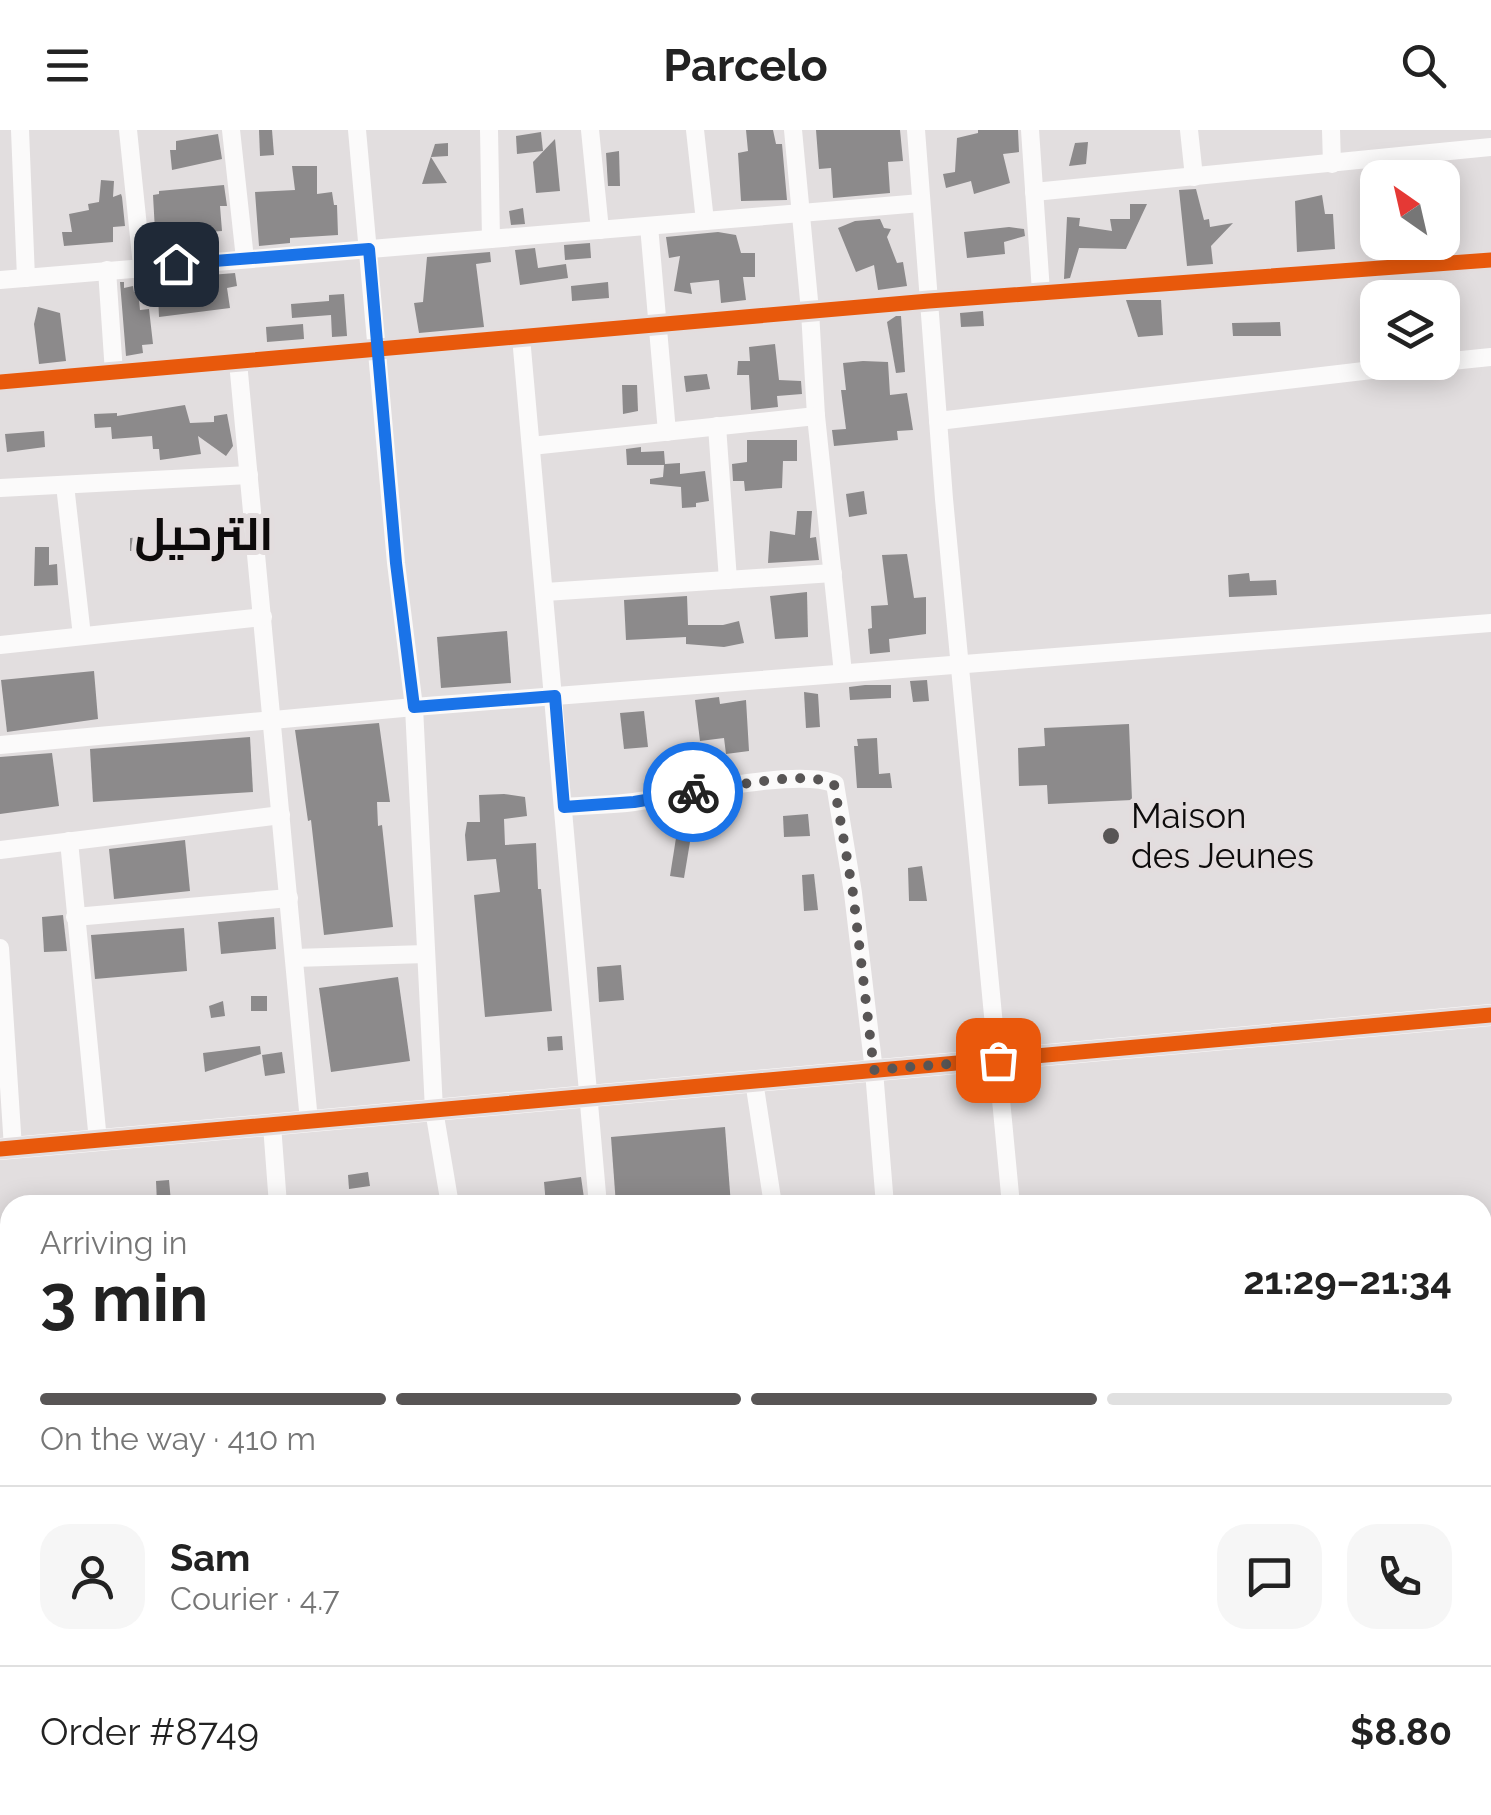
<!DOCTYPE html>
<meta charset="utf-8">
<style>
:root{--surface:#fff;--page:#f6f6f6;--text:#222;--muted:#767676;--line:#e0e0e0;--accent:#585555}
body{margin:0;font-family:Raleway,Cairo,sans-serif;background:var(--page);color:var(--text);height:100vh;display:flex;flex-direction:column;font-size:38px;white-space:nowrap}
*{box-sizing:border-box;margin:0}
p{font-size:32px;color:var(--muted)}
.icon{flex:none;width:55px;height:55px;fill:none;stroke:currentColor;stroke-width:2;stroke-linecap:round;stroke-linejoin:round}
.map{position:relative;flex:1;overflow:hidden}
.drawer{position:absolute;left:0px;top:1065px;width:1492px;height:620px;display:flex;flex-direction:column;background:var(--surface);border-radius:30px 30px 0 0;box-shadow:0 5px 25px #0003}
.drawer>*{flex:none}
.needle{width:65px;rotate:326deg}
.tools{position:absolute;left:1360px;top:30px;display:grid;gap:20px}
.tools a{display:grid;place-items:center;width:100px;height:100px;border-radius:20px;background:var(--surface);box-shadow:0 5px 25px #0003;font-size:50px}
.pin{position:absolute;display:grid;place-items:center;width:85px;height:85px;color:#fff;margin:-42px;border-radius:20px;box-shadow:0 5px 15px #0006}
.courier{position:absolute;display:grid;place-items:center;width:100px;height:100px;margin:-50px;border:8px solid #1a73e8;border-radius:50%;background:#fff;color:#222;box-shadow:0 2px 12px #0007}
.head em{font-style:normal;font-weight:700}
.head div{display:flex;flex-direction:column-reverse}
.head{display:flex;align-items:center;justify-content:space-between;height:170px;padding:0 40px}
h1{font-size:65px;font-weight:700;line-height:75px}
.bar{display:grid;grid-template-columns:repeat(4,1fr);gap:15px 10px;align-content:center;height:120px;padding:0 40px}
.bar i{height:12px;border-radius:8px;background:var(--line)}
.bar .on{background:var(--accent)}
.bar p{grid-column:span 4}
.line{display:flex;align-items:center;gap:25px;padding:0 40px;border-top:2px solid var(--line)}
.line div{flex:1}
.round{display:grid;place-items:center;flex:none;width:105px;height:105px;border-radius:30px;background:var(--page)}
header{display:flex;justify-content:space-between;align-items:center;height:130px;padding:0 40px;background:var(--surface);font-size:45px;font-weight:700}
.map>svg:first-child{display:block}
</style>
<header><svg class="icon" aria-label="menu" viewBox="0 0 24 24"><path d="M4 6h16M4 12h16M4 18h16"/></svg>Parcelo<svg class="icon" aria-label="search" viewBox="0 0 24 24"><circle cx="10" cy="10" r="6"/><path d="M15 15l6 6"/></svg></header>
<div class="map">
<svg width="1491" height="1685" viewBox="0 0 1491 1685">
<rect width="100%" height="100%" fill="#e2dedf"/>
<g fill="#8c8a8b">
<polygon points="259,0 272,0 274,25 260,26"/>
<polygon points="746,0 773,0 776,14 782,14 787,70 741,71 738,23 748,21"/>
<polygon points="816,0 900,0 903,31 888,32 890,63 833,68 831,38 819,39"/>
<polygon points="978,0 1018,0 1019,22 1003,24 1010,53 974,64 971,51 946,58 943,44 955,42 957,8 978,3"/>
<polygon points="541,2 543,21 517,24 516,6"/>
<polygon points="218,4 222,29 172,40 170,20 176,20 176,11"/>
<polygon points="555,9 560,61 536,63 533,32"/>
<polygon points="1088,12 1086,34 1069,36 1075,13"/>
<polygon points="448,13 448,26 431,27 447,53 422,54 435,14"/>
<polygon points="619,21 620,56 608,56 606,23"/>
<polygon points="292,36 317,36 317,64 332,62 334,75 337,75 338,105 290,108 290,113 259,116 255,62 295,60"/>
<polygon points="101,50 114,51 113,67 121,64 122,67 125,96 113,97 113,112 64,116 62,102 72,102 69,84 89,80 88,74 99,72"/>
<polygon points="224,55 227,76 220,76 222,101 195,103 195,121 172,123 172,118 156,119 153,65 159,64 159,61"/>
<polygon points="1196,59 1204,90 1209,89 1210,97 1233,93 1211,116 1213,134 1187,136 1179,60"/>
<polygon points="1322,65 1325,84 1333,84 1335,119 1297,122 1295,71"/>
<polygon points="1130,74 1147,74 1126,119 1079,118 1070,148 1064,149 1067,87 1080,88 1079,96 1112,101 1110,89 1130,89"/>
<polygon points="523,78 525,94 511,95 509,81"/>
<polygon points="880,89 884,98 891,99 887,107 897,133 903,132 907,156 878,160 874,135 856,142 838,98 855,91"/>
<polygon points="1009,97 1024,99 1025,106 1004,112 1005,124 967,128 964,102"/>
<polygon points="718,102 736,105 741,123 755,123 755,147 743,147 746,170 721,173 719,150 690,153 692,164 674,161 680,126 669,128 666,107"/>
<polygon points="590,113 591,128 565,130 564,115"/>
<polygon points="535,118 538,138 566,134 568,148 520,155 515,120"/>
<polygon points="490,122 491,132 476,134 484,197 419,203 414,173 423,172 427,127"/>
<polygon points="235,143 237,156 227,158 230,178 159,187 158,164 173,163 173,148"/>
<polygon points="120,152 124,152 124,158 133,156 134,162 138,161 140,180 149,179 153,214 142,215 143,223 126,226"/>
<polygon points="608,152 609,168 572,171 571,156"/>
<polygon points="344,164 347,206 332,207 331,185 292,188 291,174 329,171 329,165"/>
<polygon points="1126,170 1161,170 1163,205 1138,207"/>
<polygon points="38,177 60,183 66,231 39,234 34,194"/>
<polygon points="983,181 984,196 961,197 960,183"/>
<polygon points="896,186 901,186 905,242 896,243 887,192"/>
<polygon points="1280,192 1281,206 1233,206 1232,193"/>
<polygon points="303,194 304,209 267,212 266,197"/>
<polygon points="775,214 779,250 801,251 802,264 777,266 778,277 751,280 749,245 737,245 738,231 750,231 749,217"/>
<polygon points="863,231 888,232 890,265 907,263 913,300 897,301 898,310 834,316 832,300 846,299 841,260 846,260 843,233"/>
<polygon points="707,244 710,259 686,262 684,246"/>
<polygon points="622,255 637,255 638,281 623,284"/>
<polygon points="185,275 190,293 214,292 214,286 227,284 233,316 226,326 198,306 201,324 160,330 159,319 153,319 152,306 112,309 111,297 95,298 94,284 117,283 117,286"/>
<polygon points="44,301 45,317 7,322 5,304"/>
<polygon points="747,310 797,310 797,331 783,331 782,358 745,361 744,351 733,351 732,334 747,332"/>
<polygon points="641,317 641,322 664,321 665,334 680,333 680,344 705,341 709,371 696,373 696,377 682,378 681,357 650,354 650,349 663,347 664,335 627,335 626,319"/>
<polygon points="864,361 867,384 849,387 846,364"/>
<polygon points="797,381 812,381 810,408 816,407 819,430 768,433 770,401 795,405"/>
<polygon points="144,407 145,420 130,421 130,408"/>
<polygon points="35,417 49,417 49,435 57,434 58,455 34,456"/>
<polygon points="907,424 914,468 926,467 926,504 889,509 890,522 870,524 868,499 872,498 871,476 888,475 882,425"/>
<polygon points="1249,443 1250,451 1276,450 1277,465 1229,467 1228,445"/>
<polygon points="807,462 808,507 775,509 770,466"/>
<polygon points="687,466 688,495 723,495 739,491 744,513 724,517 686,514 686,507 626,510 624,470"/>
<polygon points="507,501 511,553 441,558 437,507"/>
<polygon points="94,541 98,589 7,602 1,550"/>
<polygon points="927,550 929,571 913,572 910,551"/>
<polygon points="865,555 891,555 891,568 850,570 849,557"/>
<polygon points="804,562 818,564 820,597 806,598"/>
<polygon points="719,567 720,574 746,570 749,621 726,624 724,608 700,611 695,570"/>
<polygon points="644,581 648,617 624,619 620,583"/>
<polygon points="379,593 390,672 377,672 378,696 382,695 393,797 324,805 311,690 308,691 295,600"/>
<polygon points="1129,594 1132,670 1048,674 1047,655 1019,656 1018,618 1045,616 1044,598"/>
<polygon points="250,607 253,662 93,672 90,619"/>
<polygon points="877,608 879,644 890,643 892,658 857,658 854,616 858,616 857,609"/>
<polygon points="52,623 59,676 0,684 0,627"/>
<polygon points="504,664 525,667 527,686 504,689 505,715 536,713 538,759 541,759 552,881 485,887 474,765 500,762 496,729 467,731 465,705 467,692 480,692 479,665"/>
<polygon points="808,684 810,706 784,707 783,686"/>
<polygon points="691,706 684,748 670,746 676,708"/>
<polygon points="185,710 190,761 114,769 109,719"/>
<polygon points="922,736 927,771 909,771 908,738"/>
<polygon points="814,744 818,780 804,781 802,745"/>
<polygon points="63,785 67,821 44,822 42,787"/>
<polygon points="274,787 276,819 221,824 218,792"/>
<polygon points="184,798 187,841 95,849 91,805"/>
<polygon points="621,835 624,870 599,872 597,837"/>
<polygon points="398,847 410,931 331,942 319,858"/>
<rect x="251" y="866" width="16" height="15"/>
<polygon points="223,871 225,886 211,888 209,876"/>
<polygon points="562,906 563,920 548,921 547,907"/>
<polygon points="260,916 261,924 205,942 203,923"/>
<polygon points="282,922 285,943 265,946 262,925"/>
<polygon points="725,997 731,1075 616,1075 611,1007"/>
<polygon points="368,1042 370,1056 349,1059 348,1045"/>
<polygon points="581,1047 585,1075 546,1075 544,1052"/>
<polygon points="169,1050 171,1072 157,1073 156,1051"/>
</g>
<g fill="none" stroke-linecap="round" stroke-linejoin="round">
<g stroke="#fbfafa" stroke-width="18">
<polyline points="20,0 26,148"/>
<polyline points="128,0 142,136"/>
<polyline points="231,0 245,129"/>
<polyline points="357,0 396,433 414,577 434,980 450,1075"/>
<polyline points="489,0 491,109"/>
<polyline points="590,0 600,100"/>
<polyline points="695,0 705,91"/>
<polyline points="793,0 810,181 816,286 843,543"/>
<polyline points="916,0 944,369 1011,1075"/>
<polyline points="1030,0 1041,162"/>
<polyline points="1189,0 1194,47"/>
<polyline points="1331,0 1332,34"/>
<polyline points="1034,62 1491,17"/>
<polyline points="649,96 667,302"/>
<polyline points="107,140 114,243"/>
<polyline points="0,150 921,73"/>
<polyline points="521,207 598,1075"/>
<polyline points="238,232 309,991"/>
<polyline points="1442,232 1491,227"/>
<polyline points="0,252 929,171 1491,130"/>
<polyline points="938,291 1440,232"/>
<polyline points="717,296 728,450"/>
<polyline points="531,316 816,286"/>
<polyline points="65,355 82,506"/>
<polyline points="0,358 249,345"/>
<polyline points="545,462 833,443"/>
<polyline points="0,515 263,487"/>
<polyline points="0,615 414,577 1491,493"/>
<path d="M565 677C588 675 611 675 634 672 678 666 799 637 835 654L853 763 874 941 885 1075"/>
<polyline points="69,711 98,1011"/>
<polyline points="0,720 281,685"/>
<polyline points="75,787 289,768"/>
<polyline points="0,818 13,1018"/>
<polyline points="294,828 426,824"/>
<polyline points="754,951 773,1075"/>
<polyline points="272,995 278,1075"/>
<polyline points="0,1151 10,1151"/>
<polyline points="0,1309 10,1308"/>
<polyline points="1482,1401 1491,1402"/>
<polyline points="0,1412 10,1411"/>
<polyline points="1482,1560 1491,1560"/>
<polyline points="1482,1659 1491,1658"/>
<polyline points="0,1674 10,1673"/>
<polyline points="323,1675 324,1685"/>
<polyline points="515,1675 517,1685"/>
<polyline points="648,1675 648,1685"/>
<polyline points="930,1675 931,1685"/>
<polyline points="1063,1675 1063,1685"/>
<polyline points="1162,1685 1281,1675"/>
</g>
<polyline stroke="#fbfafa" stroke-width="22" points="0,1019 1491,885"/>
<g stroke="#e3ddde" stroke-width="21">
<g id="cycleway">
<polyline points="0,252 929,171 1491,130"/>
<polyline points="0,1019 1491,885"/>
</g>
</g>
<use href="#cycleway" stroke="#e8590c" stroke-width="15"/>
</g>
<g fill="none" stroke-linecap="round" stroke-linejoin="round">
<path stroke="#585555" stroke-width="10" stroke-dasharray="0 18" d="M693 662C728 658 803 639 834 654L853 763 874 940 998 930"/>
<polyline stroke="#1a73e8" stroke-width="12" points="176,134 369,119 396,433 414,577 555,566 564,677 634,672 693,662"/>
</g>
<circle fill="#585555" stroke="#e3ddde" stroke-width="4" cx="1111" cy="706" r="10"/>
<g text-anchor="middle" stroke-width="10" stroke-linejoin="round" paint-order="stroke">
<g font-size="35" fill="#0d0b0b" stroke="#e3ddde" text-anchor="start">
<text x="1131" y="698">Maison<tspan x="1131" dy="40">des Jeunes</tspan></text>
</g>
<g font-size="45" font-weight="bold" fill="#0d0b0b" stroke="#e3ddde">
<text x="204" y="420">الترحيل</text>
</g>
</g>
</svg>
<div class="tools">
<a><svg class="needle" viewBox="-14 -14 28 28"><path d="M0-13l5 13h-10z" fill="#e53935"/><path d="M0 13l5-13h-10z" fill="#767676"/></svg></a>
<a><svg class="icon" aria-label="layers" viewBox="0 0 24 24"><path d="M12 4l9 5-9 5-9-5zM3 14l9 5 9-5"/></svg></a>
</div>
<div class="pin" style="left:998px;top:930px;background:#ea580c"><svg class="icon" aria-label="bag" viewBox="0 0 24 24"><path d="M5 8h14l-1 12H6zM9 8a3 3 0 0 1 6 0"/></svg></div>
<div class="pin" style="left:176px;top:134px;background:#1f2937"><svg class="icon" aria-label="home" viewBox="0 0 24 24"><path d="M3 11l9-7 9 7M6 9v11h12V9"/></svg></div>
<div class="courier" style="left:693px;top:662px"><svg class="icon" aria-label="bike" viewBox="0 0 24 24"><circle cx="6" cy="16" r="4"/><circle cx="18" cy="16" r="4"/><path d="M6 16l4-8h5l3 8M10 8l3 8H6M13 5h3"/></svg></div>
<section class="drawer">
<div class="head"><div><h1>3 min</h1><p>Arriving in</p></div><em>21:29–21:34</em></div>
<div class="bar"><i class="on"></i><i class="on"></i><i class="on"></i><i></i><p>On the way · 410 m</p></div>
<div class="line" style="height:180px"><a class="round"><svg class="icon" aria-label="person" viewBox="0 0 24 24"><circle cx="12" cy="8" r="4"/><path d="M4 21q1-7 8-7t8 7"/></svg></a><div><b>Sam</b><p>Courier · 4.7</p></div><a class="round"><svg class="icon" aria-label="chat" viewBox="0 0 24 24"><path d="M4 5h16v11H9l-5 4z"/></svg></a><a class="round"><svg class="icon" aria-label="phone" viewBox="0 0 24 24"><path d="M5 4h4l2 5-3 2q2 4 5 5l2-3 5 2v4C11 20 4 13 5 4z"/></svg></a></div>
<div class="line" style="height:130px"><div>Order #8749</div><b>$8.80</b></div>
</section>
</div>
